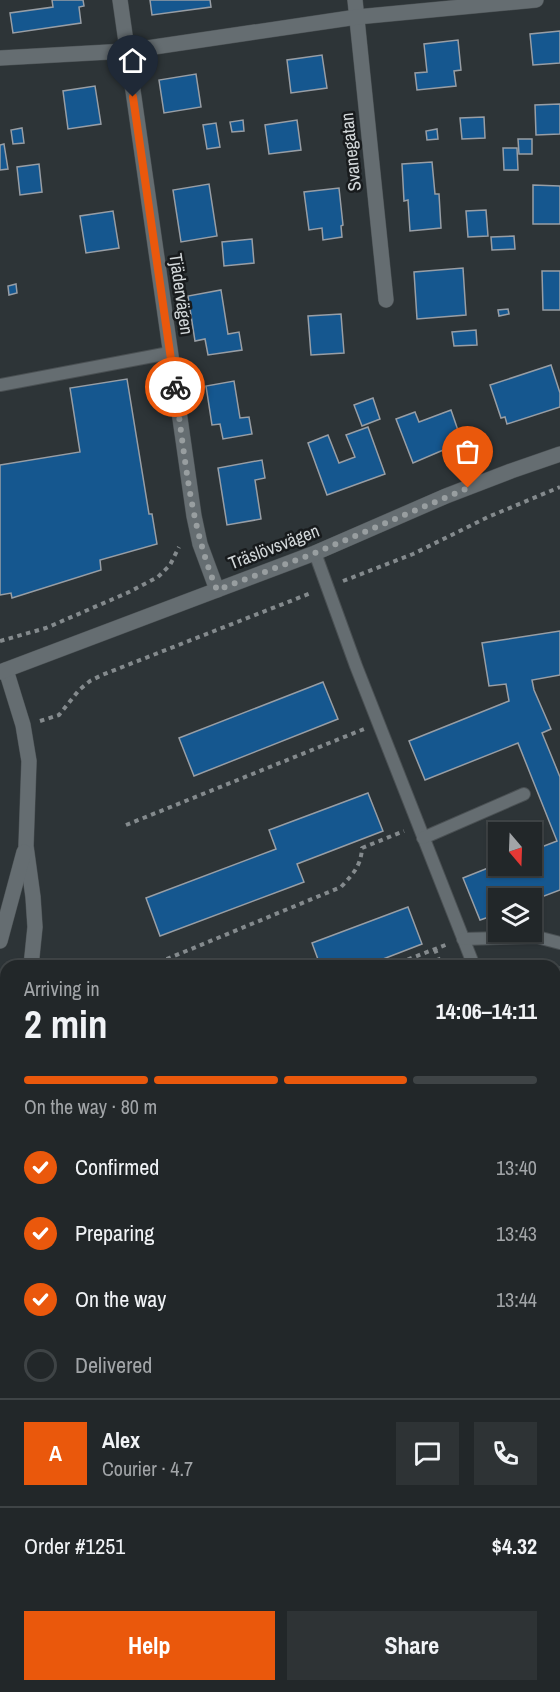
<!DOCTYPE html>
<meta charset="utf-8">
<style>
:root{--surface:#222729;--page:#2e3335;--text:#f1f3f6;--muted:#a2a5a8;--line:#3f4446;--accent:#ea580c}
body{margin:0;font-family:"Archivo Narrow",sans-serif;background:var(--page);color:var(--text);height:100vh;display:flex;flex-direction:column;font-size:22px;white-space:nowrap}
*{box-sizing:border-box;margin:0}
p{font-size:20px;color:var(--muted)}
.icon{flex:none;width:33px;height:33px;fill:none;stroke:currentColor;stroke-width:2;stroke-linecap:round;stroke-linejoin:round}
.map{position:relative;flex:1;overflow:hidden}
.side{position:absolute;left:0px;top:960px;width:561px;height:732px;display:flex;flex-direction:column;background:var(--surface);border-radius:18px 18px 0 0;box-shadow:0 2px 4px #0004,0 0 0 2px var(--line)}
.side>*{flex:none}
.needle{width:39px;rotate:161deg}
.fabs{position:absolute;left:488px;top:822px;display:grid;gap:12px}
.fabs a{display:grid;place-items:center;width:54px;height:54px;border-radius:0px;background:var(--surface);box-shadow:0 2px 4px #0004,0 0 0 2px var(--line);font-size:30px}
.pin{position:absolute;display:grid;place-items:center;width:51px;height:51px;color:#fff;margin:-62px -26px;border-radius:50% 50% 50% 0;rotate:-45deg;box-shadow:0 0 6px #0007}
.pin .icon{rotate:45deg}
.courier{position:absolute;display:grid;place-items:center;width:60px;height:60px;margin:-30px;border:4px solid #ea580c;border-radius:50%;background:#fff;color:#222;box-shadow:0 2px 8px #0007}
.overview em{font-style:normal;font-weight:800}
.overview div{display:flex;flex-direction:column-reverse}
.overview{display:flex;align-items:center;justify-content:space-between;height:102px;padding:0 24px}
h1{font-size:39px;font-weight:800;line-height:45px}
.bar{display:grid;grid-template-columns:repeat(4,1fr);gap:9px 6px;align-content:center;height:72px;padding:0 24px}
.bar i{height:8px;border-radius:4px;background:var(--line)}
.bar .selected{background:var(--accent)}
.bar p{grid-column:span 4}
.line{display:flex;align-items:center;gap:15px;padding:0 24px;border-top:2px solid var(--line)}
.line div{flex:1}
.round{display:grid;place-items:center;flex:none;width:63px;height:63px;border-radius:0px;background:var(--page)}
ol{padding:0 24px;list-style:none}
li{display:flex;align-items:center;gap:18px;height:66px}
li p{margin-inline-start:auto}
li .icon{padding:6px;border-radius:50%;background:var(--accent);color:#fff;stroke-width:4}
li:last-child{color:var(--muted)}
li i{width:33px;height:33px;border:3px solid var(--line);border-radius:50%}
.action{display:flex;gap:12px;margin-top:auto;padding:12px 24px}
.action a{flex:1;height:69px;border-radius:0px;background:var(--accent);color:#fff;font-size:24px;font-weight:800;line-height:69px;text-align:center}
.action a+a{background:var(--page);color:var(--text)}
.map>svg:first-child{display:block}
</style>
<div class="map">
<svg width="560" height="1692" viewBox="0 0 560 1692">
<rect width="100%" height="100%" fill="#2d3437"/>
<polygon fill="#145" points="115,1686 216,1686 214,1692 116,1692"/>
<g fill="#15578f" stroke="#989ea5" stroke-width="1.5">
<polygon points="52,0 83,0 84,6 79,7 81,23 13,33 10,13 53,7"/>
<polygon points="150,0 210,0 211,7 152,15"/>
<polygon points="560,31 560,63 533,65 530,34"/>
<polygon points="458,40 461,70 454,71 456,86 417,90 415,73 427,72 424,44"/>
<polygon points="322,55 327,88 291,93 287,60"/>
<polygon points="196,74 201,107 164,113 159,80"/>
<polygon points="95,86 101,124 68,129 63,91"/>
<polygon points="560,104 560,134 536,135 535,105"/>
<polygon points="484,117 485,138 462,139 460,118"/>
<polygon points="243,120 244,131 232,132 230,122"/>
<polygon points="297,120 301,150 269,154 265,125"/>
<polygon points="216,123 220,147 207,149 203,125"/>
<polygon points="22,128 24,143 13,144 11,130"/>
<polygon points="437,129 438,139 427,140 426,131"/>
<polygon points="518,139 532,139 532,154 519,154"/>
<polygon points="4,144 8,169 0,170 0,145"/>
<polygon points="503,148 517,148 518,170 504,170"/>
<polygon points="432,162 435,194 439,194 441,228 410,231 408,200 404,201 402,164"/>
<polygon points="39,164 42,192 20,195 17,167"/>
<polygon points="209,184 217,236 181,242 173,190"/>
<polygon points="533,185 560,186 560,224 533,224"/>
<polygon points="339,188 343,225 341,226 342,237 323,240 322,228 309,230 304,192"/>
<polygon points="486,210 488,236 468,237 466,211"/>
<polygon points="113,211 119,248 86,253 80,216"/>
<polygon points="514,236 515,249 492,250 491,237"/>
<polygon points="252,239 254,263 224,266 222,242"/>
<polygon points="463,268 466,315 417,319 414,272"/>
<polygon points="542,271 560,271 560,310 543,310"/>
<polygon points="16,284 17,293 9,295 8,286"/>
<polygon points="221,290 228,334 239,332 242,350 208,355 205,339 195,341 188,296"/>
<polygon points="508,309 509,314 499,316 498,310"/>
<polygon points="341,314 344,353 311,355 308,316"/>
<polygon points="476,330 477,345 454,346 452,332"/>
<polygon points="551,365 560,393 560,407 507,424 505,417 501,418 490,385"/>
<polygon points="127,379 149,514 152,514 157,544 100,560 101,570 12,598 11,593 0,595 0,465 80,452 70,388"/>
<polygon points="234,381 240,418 249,417 252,434 223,439 220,424 212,425 206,386"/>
<polygon points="373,398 380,419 362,426 354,405"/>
<polygon points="451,410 462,442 413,463 396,419 415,412 419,422"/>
<polygon points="368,427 385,474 327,495 308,443 328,435 339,463 355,457 346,435"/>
<polygon points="262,460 265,478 255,480 261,519 227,525 218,468"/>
<polygon points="560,631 560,675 532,680 534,690 551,729 542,733 560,777 560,890 531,901 531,898 498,898 498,914 480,920 463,878 498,864 531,866 531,851 557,841 518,743 425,780 409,741 509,701 506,684 489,686 482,643"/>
<polygon points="323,682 338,719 194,776 179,738"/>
<polygon points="368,793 383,831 297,864 304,882 160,936 146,898 276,849 269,830"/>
<polygon points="408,907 422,944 365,966 310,966 319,962 312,943"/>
<polygon points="560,1322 560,1360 555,1357 555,1329"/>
<polygon points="560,1585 560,1634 555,1635 555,1586"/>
<polygon points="0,1589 4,1589 6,1643 0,1643"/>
<rect x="18" y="1686" width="60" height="6"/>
<polygon points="304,1686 321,1686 317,1692 312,1692"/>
</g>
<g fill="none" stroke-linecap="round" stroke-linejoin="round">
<g stroke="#4a5053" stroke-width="14">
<g id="service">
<polyline points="0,385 169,353"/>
<polyline points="315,553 356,666 474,966"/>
<polyline points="423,838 524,794"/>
<polyline points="463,939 537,937 560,943"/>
<polyline points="555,974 560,973"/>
</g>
</g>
<g stroke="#4a5053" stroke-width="16">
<g id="minor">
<polyline points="120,0 194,516 200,544 217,590"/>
<polyline points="355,0 386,300"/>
<polyline points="0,58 127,51 357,17 536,0"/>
<polyline points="0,1196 6,1196"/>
<polyline points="458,1686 466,1692"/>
<polyline points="236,1692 237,1686"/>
</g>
</g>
<g stroke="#4a5053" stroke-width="16">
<g id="tertiary">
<polyline points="6,670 23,725 29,761 26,846 33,897 35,927 31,966"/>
<polyline points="0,672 315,553 446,496 511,471 560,454"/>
<polyline points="0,941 24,852"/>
<polyline points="0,987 6,992"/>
<polyline points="0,1084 6,1080"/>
<polyline points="555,1429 560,1432"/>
<polyline points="555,1442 560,1446"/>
</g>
</g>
<g stroke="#848a8d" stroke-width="4" stroke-dasharray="4.5 4.5" stroke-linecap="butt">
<polyline points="343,581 413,554 488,517 560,487"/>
<polyline points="0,641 46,628 127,593 158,577 170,565 179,547"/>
<polyline points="40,721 59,715 79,690 90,681 102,675 311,593"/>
<polyline points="126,825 364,729"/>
<polyline points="435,949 441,966"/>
<path d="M150 966 341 887C353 874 361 866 362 848L404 831"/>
<polyline points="403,966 404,961 448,944"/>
<polyline points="0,1163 6,1165"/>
<polyline points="555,1568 560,1568"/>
<polyline points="555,1649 560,1648"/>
<polyline points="103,1686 103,1692"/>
</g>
<use href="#service" stroke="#656d71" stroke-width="12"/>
<use href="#minor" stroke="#656d71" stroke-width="15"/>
<use href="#tertiary" stroke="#656d71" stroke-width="15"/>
</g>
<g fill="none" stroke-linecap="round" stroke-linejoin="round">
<path stroke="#989ea0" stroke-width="6" stroke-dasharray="0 10.8" d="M175 387C185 456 190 526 217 590L315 553 468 488"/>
<polyline stroke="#ea580c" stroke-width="8" points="133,97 175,387"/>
</g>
<g text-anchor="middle" stroke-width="5" stroke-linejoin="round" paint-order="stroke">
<g font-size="18" fill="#d2d7d9" stroke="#181b1d">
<text transform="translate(351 152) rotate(-96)" y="6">Svanegatan</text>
<text transform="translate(181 294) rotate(82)" y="6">Tjädervägen</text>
<text transform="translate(274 547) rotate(-21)" y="6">Träslövsvägen</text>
</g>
</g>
</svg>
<div class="fabs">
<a><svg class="needle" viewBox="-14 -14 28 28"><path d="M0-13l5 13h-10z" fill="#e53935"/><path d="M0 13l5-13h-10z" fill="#a2a5a8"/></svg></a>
<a><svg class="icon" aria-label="layers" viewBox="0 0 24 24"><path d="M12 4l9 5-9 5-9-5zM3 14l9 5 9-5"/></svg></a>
</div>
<div class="pin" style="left:468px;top:488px;background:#ea580c"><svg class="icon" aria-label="bag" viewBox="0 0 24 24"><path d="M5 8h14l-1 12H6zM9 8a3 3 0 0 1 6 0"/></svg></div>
<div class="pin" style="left:133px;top:97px;background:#1f2937"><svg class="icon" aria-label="home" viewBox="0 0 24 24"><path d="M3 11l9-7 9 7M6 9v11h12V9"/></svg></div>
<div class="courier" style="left:175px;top:387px"><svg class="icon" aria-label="bike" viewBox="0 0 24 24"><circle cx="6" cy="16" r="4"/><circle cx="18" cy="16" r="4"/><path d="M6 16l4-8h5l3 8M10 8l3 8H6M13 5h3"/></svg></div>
<section class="side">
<div class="overview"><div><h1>2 min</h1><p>Arriving in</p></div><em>14:06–14:11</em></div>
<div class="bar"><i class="selected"></i><i class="selected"></i><i class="selected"></i><i></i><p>On the way · 80 m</p></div>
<ol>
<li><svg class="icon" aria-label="check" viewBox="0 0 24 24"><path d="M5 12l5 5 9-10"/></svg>Confirmed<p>13:40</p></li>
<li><svg class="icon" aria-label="check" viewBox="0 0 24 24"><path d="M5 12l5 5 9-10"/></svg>Preparing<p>13:43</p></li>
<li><svg class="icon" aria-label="check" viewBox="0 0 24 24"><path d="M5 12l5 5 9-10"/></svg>On the way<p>13:44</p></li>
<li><i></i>Delivered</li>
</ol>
<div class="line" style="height:108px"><b class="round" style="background:var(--accent);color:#fff">A</b><div><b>Alex</b><p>Courier · 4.7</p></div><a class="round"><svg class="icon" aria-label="chat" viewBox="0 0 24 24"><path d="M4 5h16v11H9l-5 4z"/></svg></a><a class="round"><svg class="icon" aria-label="phone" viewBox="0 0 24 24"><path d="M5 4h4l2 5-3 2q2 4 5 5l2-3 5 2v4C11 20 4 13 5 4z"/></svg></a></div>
<div class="line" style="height:78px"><div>Order #1251</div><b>$4.32</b></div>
<div class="action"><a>Help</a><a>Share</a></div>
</section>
</div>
